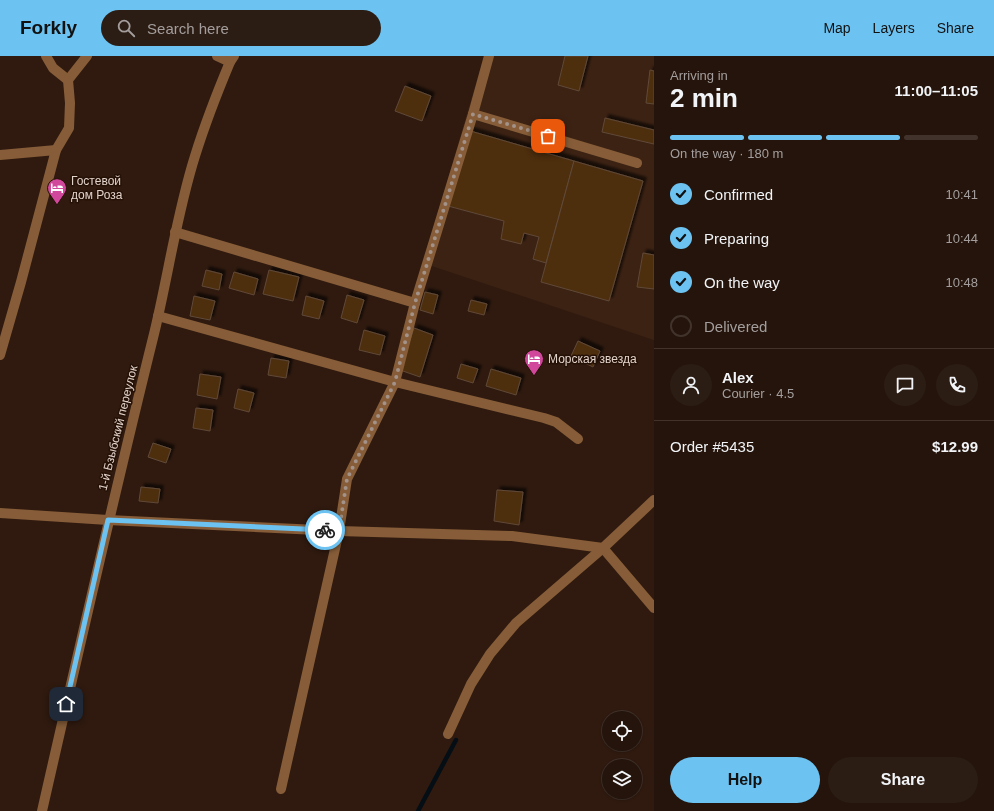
<!DOCTYPE html>
<meta charset="utf-8">
<style>
:root{--surface:#24140b;--page:#2c1d14;--text:#f1f3f6;--muted:#a39e9d;--line:#41332c;--accent:#6cc3f2}
body{margin:0;font-family:Helvetica,sans-serif;background:var(--page);color:var(--text);height:100vh;display:flex;flex-direction:column;font-size:15px;white-space:nowrap}
*{box-sizing:border-box;margin:0}
p{font-size:13px;color:var(--muted)}
.icon{flex:none;width:22px;height:22px;fill:none;stroke:currentColor;stroke-width:2;stroke-linecap:round;stroke-linejoin:round}
.map{position:relative;flex:1;overflow:hidden}
.details{display:flex;flex-direction:column;background:var(--surface);width:340px}
.details>*{flex:none}
.tools{position:absolute;left:602px;top:655px;display:grid;gap:8px}
.tools a{display:grid;place-items:center;width:40px;height:40px;border-radius:50%;background:var(--surface);box-shadow:0 1px 3px #0004,0 0 0 1px var(--line);font-size:20px}
.pin{position:absolute;display:grid;place-items:center;width:34px;height:34px;color:#fff;margin:-17px;border-radius:8px;box-shadow:0 2px 6px #0006}
.courier{position:absolute;display:grid;place-items:center;width:40px;height:40px;margin:-20px;border:3px solid #6cc3f2;border-radius:50%;background:#fff;color:#222;box-shadow:0 1px 5px #0007}
.overview em{font-style:normal;font-weight:700}
.overview div{display:flex;flex-direction:column-reverse}
.overview{display:flex;align-items:center;justify-content:space-between;height:68px;padding:0 16px}
h1{font-size:26px;font-weight:700;line-height:30px}
.bar{display:grid;grid-template-columns:repeat(4,1fr);gap:6px 4px;align-content:center;height:48px;padding:0 16px}
.bar i{height:5px;border-radius:3px;background:var(--line)}
.bar .current{background:var(--accent)}
.bar p{grid-column:span 4}
.line{display:flex;align-items:center;gap:10px;padding:0 16px;border-top:1px solid var(--line)}
.line div{flex:1}
.round{display:grid;place-items:center;flex:none;width:42px;height:42px;border-radius:21px;background:var(--page)}
ol{padding:0 16px;list-style:none}
li{display:flex;align-items:center;gap:12px;height:44px}
li p{margin-inline-start:auto}
li .icon{padding:4px;border-radius:50%;background:var(--accent);color:#111;stroke-width:4}
li:last-child{color:var(--muted)}
li i{width:22px;height:22px;border:2px solid var(--line);border-radius:50%}
.primary-button{display:flex;gap:8px;margin-top:auto;padding:8px 16px}
.primary-button a{flex:1;height:46px;border-radius:24px;background:var(--accent);color:#111;font-size:16px;font-weight:700;line-height:46px;text-align:center}
.primary-button a+a{background:var(--page);color:var(--text)}
header{display:flex;align-items:center;gap:24px;box-sizing:border-box;height:56px;padding:0 20px;background:var(--accent);color:#111}
header strong{font-size:19px}
nav{display:flex;gap:22px;margin-inline-start:auto;font-size:14px}
.search{width:280px;height:36px;background:var(--page);display:flex;align-items:center;gap:10px;box-sizing:border-box;padding:0 14px;border-radius:22px;color:var(--muted);font-size:15px}
main{display:flex;flex:1;min-height:0}
.map>svg:first-child{display:block}
</style>
<header>
<strong>Forkly</strong>
<div class="search"><svg class="icon" aria-label="search" viewBox="0 0 24 24"><circle cx="10" cy="10" r="6"/><path d="M15 15l6 6"/></svg>Search here</div>
<nav><a>Map</a><a>Layers</a><a>Share</a></nav>
</header>
<main>
<div class="map">
<svg width="654" height="755" viewBox="0 0 654 755">
<defs>
<filter id="shadow"><feDropShadow dx="3.5" dy="-3.5" stdDeviation="1" flood-color="#0009"/></filter>
</defs>
<rect width="100%" height="100%" fill="#301a0f"/>
<polygon fill="#3c2213" points="484,0 654,0 654,284 423,207"/>
<g fill="none" stroke-linecap="round" stroke-linejoin="round">
<polyline stroke="#040e14" stroke-width="4.5" points="418,755 456,684"/>
</g>
<g fill="#4e2e10" stroke="#5f4938" filter="url(#shadow)">
<polygon points="565,0 588,0 579,35 558,29"/>
<polygon points="650,14 654,15 654,48 646,47"/>
<polygon points="405,30 431,40 422,65 395,55"/>
<polygon points="605,62 654,74 654,88 602,76"/>
<polygon points="467,74 574,105 546,207 533,203 539,181 524,177 521,188 501,183 504,165 448,150"/>
<polygon points="574,105 643,125 609,245 541,226"/>
<polygon points="643,197 654,199 654,233 637,231"/>
<polygon points="206,214 222,218 219,234 202,230"/>
<polygon points="269,214 299,221 293,245 263,238"/>
<polygon points="234,216 258,223 254,239 229,232"/>
<polygon points="425,236 438,239 433,258 420,254"/>
<polygon points="347,239 364,244 357,267 341,262"/>
<polygon points="194,240 215,245 210,264 190,260"/>
<polygon points="306,240 324,245 319,263 302,259"/>
<polygon points="471,244 487,248 484,259 468,255"/>
<polygon points="414,272 433,279 420,321 400,314"/>
<polygon points="364,274 385,280 380,299 359,294"/>
<polygon points="578,285 600,295 593,311 571,300"/>
<polygon points="271,302 289,305 286,322 268,319"/>
<polygon points="461,308 478,313 473,327 457,322"/>
<polygon points="491,313 521,322 516,339 486,330"/>
<polygon points="200,318 221,321 217,343 197,339"/>
<polygon points="238,333 254,337 249,356 234,352"/>
<polygon points="196,352 213,354 210,375 193,372"/>
<polygon points="153,387 171,393 166,407 148,401"/>
<polygon points="141,431 160,433 158,447 139,445"/>
<polygon points="497,434 523,436 519,469 494,465"/>
</g>
<g fill="none" stroke-linecap="round" stroke-linejoin="round">
<g stroke="#865d38" stroke-width="10">
<polyline points="46,0 53,12 68,24"/>
<polyline points="217,0 230,6"/>
<polyline points="473,58 637,107"/>
<polyline points="0,99 56,94"/>
<polyline points="175,176 415,247"/>
<polyline points="158,260 395,326 544,362 556,366 578,383"/>
<polyline points="0,299 21,226 56,94 69,72 70,47 68,24 87,0"/>
<polyline points="0,457 108,464 339,475 512,480 603,492 654,552"/>
<polyline points="448,678 471,628 490,598 516,567 603,492 654,444"/>
<polyline points="281,733 339,475 347,423 395,326 415,247 473,58 489,0"/>
<path d="M42 755C78 597 114 439 153 282 168 222 176 160 195 100 205 68 217 37 230 6L234 0"/>
</g>
</g>
<g fill="none" stroke-linecap="round" stroke-linejoin="round">
<polyline stroke="#a39289" stroke-width="4" stroke-dasharray="0 7.2" points="325,474 339,475 347,423 395,326 415,247 473,58 548,80"/>
<polyline stroke="#6cc3f2" stroke-width="5" points="66,648 108,464 325,474"/>
</g>
<defs>
<g id="hotel-pin" transform="scale(1)"><path d="M0 17L-7.5 6A9.5 9.5 0 1 1 7.5 6Z" fill="#d1479c" stroke="#251106"/><path d="M-6-4.5h1.5V1H6V5H4.5V3h-9V5H-6ZM-4 0a1.8 1.8 0 1 1 3.6 0ZM.5 0V-2.5h3Q6-2.5 6 0Z" fill="#fff"/></g>
</defs>
<g fill-rule="evenodd">
<use href="#hotel-pin" x="57" y="132"/>
<use href="#hotel-pin" x="534" y="303"/>
</g>
<g text-anchor="middle" stroke-width="3" stroke-linejoin="round" paint-order="stroke">
<g font-size="12" fill="#e1d2ca" stroke="#251106" text-anchor="start">
<text x="71" y="129">Гостевой<tspan x="71" dy="14">дом Роза</tspan></text>
<text x="548" y="307">Морская звезда</text>
</g>
<g font-size="12" fill="#e1d2ca" stroke="#251106">
<text transform="translate(118 372) rotate(-76)" y="4">1-й Бзыбский переулок</text>
</g>
</g>
</svg>
<div class="tools">
<a><svg class="icon" aria-label="locate" viewBox="0 0 24 24"><circle cx="12" cy="12" r="6"/><path d="M12 2v4M12 18v4M2 12h4M18 12h4"/></svg></a>
<a><svg class="icon" aria-label="layers" viewBox="0 0 24 24"><path d="M12 4l9 5-9 5-9-5zM3 14l9 5 9-5"/></svg></a>
</div>
<div class="pin" style="left:548px;top:80px;background:#ea580c"><svg class="icon" aria-label="bag" viewBox="0 0 24 24"><path d="M5 8h14l-1 12H6zM9 8a3 3 0 0 1 6 0"/></svg></div>
<div class="pin" style="left:66px;top:648px;background:#1f2937"><svg class="icon" aria-label="home" viewBox="0 0 24 24"><path d="M3 11l9-7 9 7M6 9v11h12V9"/></svg></div>
<div class="courier" style="left:325px;top:474px"><svg class="icon" aria-label="bike" viewBox="0 0 24 24"><circle cx="6" cy="16" r="4"/><circle cx="18" cy="16" r="4"/><path d="M6 16l4-8h5l3 8M10 8l3 8H6M13 5h3"/></svg></div>
</div>
<section class="details">
<div class="overview"><div><h1>2 min</h1><p>Arriving in</p></div><em>11:00–11:05</em></div>
<div class="bar"><i class="current"></i><i class="current"></i><i class="current"></i><i></i><p>On the way · 180 m</p></div>
<ol>
<li><svg class="icon" aria-label="check" viewBox="0 0 24 24"><path d="M5 12l5 5 9-10"/></svg>Confirmed<p>10:41</p></li>
<li><svg class="icon" aria-label="check" viewBox="0 0 24 24"><path d="M5 12l5 5 9-10"/></svg>Preparing<p>10:44</p></li>
<li><svg class="icon" aria-label="check" viewBox="0 0 24 24"><path d="M5 12l5 5 9-10"/></svg>On the way<p>10:48</p></li>
<li><i></i>Delivered</li>
</ol>
<div class="line" style="height:72px"><a class="round"><svg class="icon" aria-label="person" viewBox="0 0 24 24"><circle cx="12" cy="8" r="4"/><path d="M4 21q1-7 8-7t8 7"/></svg></a><div><b>Alex</b><p>Courier · 4.5</p></div><a class="round"><svg class="icon" aria-label="chat" viewBox="0 0 24 24"><path d="M4 5h16v11H9l-5 4z"/></svg></a><a class="round"><svg class="icon" aria-label="phone" viewBox="0 0 24 24"><path d="M5 4h4l2 5-3 2q2 4 5 5l2-3 5 2v4C11 20 4 13 5 4z"/></svg></a></div>
<div class="line" style="height:52px"><div>Order #5435</div><b>$12.99</b></div>
<div class="primary-button"><a>Help</a><a>Share</a></div>
</section>
</main>
